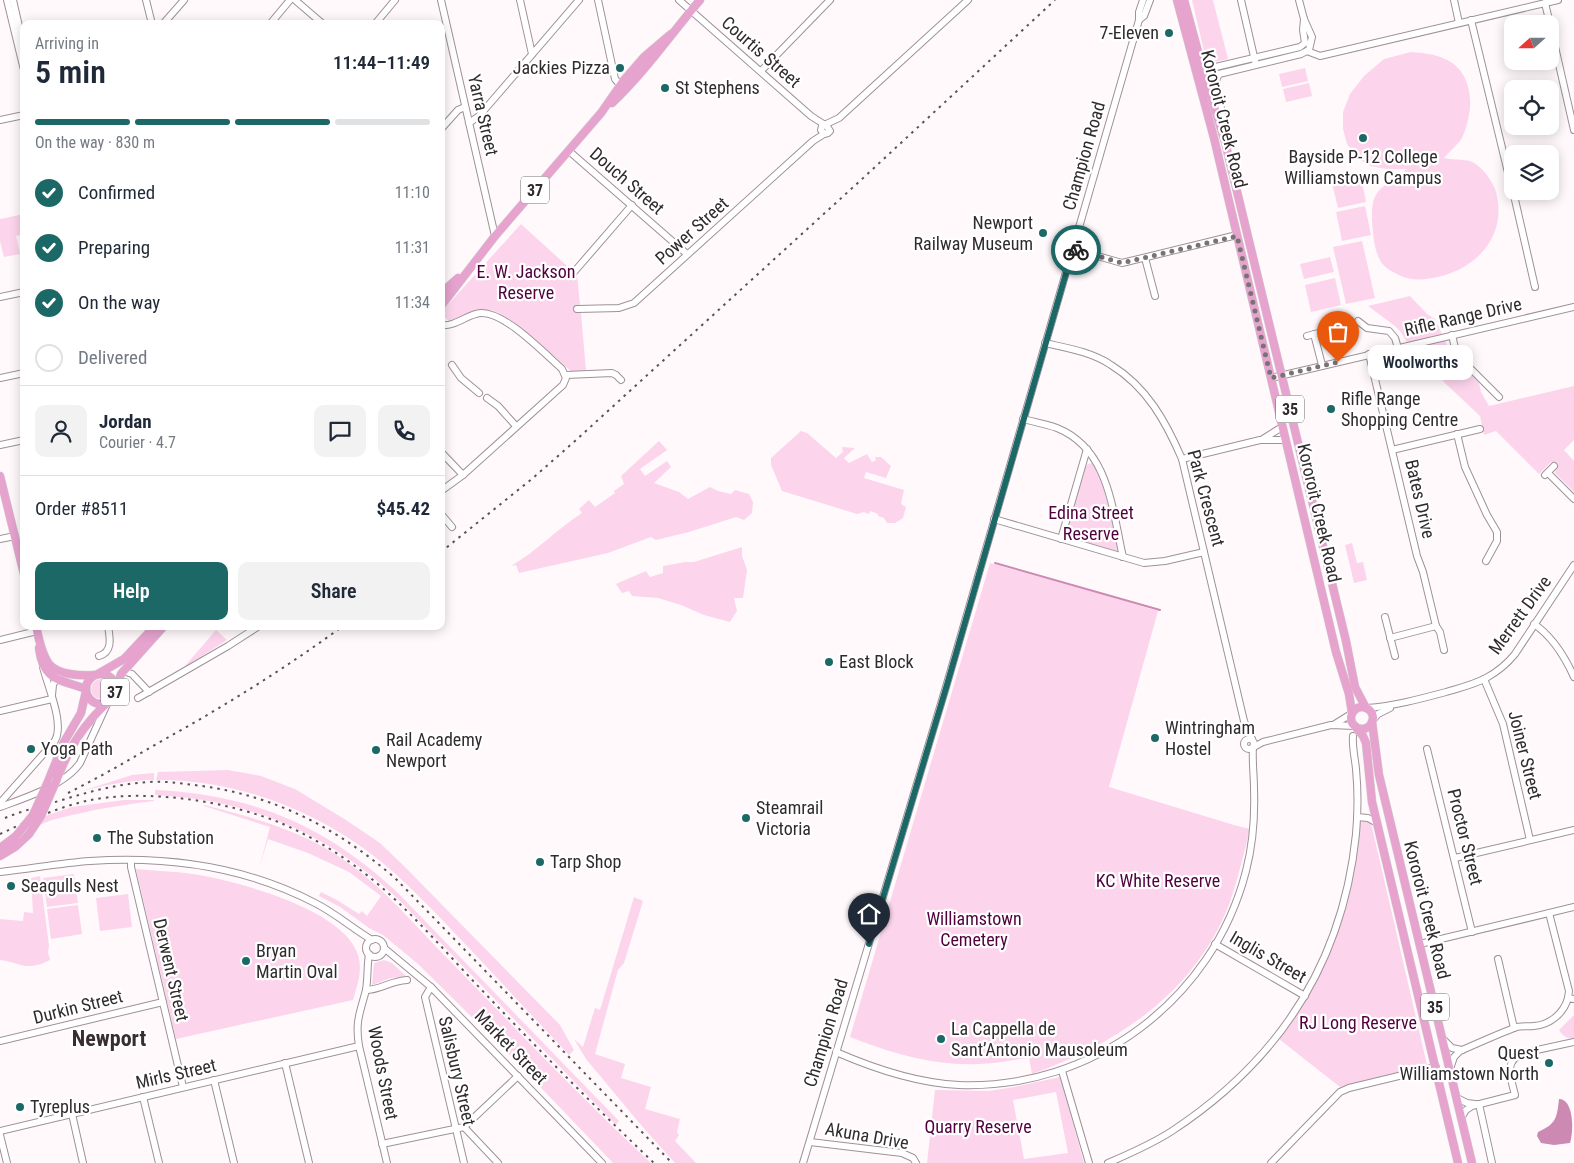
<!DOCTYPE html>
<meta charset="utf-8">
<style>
:root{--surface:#fff;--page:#f2f2f3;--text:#1f2937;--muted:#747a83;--line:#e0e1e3;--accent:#1b6866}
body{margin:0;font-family:"Roboto Condensed",sans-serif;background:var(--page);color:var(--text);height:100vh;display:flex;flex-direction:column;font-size:19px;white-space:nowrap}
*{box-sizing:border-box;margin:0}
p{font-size:16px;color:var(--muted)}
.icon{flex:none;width:28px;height:28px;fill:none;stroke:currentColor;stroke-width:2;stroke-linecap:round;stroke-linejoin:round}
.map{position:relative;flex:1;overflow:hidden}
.sheet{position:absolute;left:20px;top:20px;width:425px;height:610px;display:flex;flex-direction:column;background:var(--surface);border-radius:10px;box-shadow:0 2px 12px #0003}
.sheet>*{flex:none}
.needle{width:32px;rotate:249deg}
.fabs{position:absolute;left:1504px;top:15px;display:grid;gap:10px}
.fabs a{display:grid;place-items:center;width:55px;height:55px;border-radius:10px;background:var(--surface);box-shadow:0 2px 12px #0003;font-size:25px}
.pin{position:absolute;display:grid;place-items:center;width:42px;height:42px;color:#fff;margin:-51px -21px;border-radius:50% 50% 50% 0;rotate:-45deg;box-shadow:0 0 5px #0007}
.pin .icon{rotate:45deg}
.courier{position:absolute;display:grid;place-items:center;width:50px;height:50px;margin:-25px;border:4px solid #1b6866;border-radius:50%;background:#fff;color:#222;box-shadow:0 1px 6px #0007}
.bubble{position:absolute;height:35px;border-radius:10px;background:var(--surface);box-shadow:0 2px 12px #0003;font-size:16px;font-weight:600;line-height:35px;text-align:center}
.head em{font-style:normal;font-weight:600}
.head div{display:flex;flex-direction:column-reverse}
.head{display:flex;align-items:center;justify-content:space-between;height:85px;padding:0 15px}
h1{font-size:32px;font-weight:600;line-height:38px}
.bar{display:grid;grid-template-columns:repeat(4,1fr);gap:8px 5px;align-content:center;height:60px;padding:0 15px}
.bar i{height:6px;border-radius:4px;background:var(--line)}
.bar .selected{background:var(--accent)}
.bar p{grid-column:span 4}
.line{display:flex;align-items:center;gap:12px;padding:0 15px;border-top:1px solid var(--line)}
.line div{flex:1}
.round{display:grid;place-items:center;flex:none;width:52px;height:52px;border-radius:10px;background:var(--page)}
ol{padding:0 15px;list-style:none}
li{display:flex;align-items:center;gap:15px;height:55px}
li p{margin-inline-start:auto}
li .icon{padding:5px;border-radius:50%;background:var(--accent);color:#fff;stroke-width:4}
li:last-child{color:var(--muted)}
li i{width:28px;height:28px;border:2px solid var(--line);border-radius:50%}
.cta{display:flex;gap:10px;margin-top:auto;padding:10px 15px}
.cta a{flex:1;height:58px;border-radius:10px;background:var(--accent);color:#fff;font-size:20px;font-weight:600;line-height:58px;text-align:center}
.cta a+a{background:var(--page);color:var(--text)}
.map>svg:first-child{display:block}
</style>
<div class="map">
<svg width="1574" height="1163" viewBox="0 0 1574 1163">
<rect width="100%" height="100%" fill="#fff9fc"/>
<g fill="#fcd5ec" fill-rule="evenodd">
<polygon points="1192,0 1213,0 1228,59 1207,64"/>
<path d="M1411 52C1422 53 1435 54 1445 59 1467 68 1473 94 1469 115 1467 124 1465 134 1460 141 1455 147 1449 152 1444 158 1452 160 1462 159 1470 161 1481 165 1491 179 1495 189 1510 234 1476 271 1433 278 1421 280 1411 281 1399 275 1393 272 1385 268 1381 262 1376 254 1374 243 1373 233 1369 190 1376 192 1407 169H1387L1370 166 1357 158 1347 144 1343 129V112L1350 94 1364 76 1384 59Z"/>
<polygon points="1305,68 1308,81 1282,87 1279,74"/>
<polygon points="1309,83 1312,96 1286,102 1283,89"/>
<polygon points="1360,173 1366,202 1338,208 1331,179"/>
<polygon points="1365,206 1371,235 1342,241 1336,212"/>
<polygon points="24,214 24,234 16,236 20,254 4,257 0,241 0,219"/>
<path d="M521 224 577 275 580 305H577V312L581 313 586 371H571C555 358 508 312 490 310 475 309 463 320 449 321L443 316V310Z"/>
<polygon points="1362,241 1375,298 1346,304 1333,247"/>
<polygon points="1330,257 1334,272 1304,279 1300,264"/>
<polygon points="1335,278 1341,305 1311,312 1305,285"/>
<polygon points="1410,296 1427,314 1435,319 1448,347 1459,363 1479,383 1481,392 1489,406 1574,386 1574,440 1564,450 1574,461 1574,492 1555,473 1556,467 1551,462 1539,474 1496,431 1484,435 1480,416 1415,355 1400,331 1395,326 1368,306"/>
<polygon points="801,431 807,433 836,458 843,452 842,447 855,448 844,458 849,463 867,454 872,462 876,460 875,457 881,457 891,466 886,478 866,472 864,478 904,490 901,504 906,507 903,518 895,523 887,523 884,518 878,516 878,514 870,511 869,514 864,512 857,514 782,491 771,465 771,458"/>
<path d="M659 441 667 450 640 469 645 476 667 461 671 467 654 483 679 492 688 499 710 487 718 491 731 494 735 490 749 494 753 502 752 513 744 520 736 517 689 532 656 540 651 537 608 553 519 573 516 565 511 566C537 551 557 529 582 513L579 509 589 500 595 507 615 493 614 491 624 484 621 476Z"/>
<polygon points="1092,463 1097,467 1101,478 1119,550 1115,552 1065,537 1085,467 1088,464"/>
<polygon points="1352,543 1357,563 1363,562 1367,580 1354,583 1345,545"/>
<polygon points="742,547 742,556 747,570 743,598 734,598 737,611 730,622 704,615 681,605 658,598 632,596 629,591 622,593 616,584 646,571 650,577 663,573 663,566 685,562 694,562"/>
<path d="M990 563 1085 589 1158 611 1109 787 1234 825 1250 829C1244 853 1238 878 1230 902 1196 992 1119 1043 1032 1074L1029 1058C1012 1060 995 1064 978 1064 934 1066 891 1053 850 1037Z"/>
<polygon points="216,630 227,640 185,667 185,666"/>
<circle cx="101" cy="689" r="10"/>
<path d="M228 770 261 776 295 789 346 820 380 843 406 868 560 1025 574 1050 569 1055C535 1019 502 983 468 947 437 915 406 880 370 853 309 807 232 779 156 780L158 772Z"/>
<path d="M154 773V780C129 780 104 785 79 792L132 775Z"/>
<path d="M155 790C253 795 323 824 395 890L619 1121 616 1125 401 902C331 835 253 800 155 795Z"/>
<path d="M124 800H154V801C128 804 102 808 77 814 64 817 51 819 40 825L45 816 72 807Z"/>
<path d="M204 805C245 815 287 827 325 848 375 876 411 922 451 962 517 1030 582 1099 651 1163H613L503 1048 418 964 383 935 369 928 340 907 319 896 321 892 337 900 359 914 362 911 367 916 381 896 349 872 308 853 268 839 259 869 270 827 204 806Z"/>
<path d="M1363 820 1371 823 1427 1065 1340 1087 1279 1039C1318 988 1345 930 1355 866 1358 852 1358 838 1360 824Z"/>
<path d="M136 869C155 871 174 871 193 874 237 881 344 909 358 955 363 971 357 986 353 1000L176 1039Z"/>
<polygon points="74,874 78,903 47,907 43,878"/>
<path d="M40 876 49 946 48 952 50 960C26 972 23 963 0 960V919L23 921 24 912 33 913 31 878Z"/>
<polygon points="128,894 132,927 100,931 96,898"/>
<polygon points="634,897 643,901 624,963 618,970 595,1054 625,1064 621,1078 651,1087 645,1109 680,1119 677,1132 679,1135 675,1141 696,1163 675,1163 641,1125 586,1059 574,1039 583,1047 595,1008 600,1010"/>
<polygon points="78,905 82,934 51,939 47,909"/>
<polygon points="384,960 392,963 406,976 391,978 372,985 374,963"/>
<path d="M1574 1015V1039C1567 1039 1563 1036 1559 1030Z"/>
<path d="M1060 1077 1084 1163H927L935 1090 989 1091 1014 1087ZM1056 1092 1068 1153 1024 1159 1013 1100Z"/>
</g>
<path fill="#cc8ab3" d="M1559 1099C1574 1099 1574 1132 1570 1143L1554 1145 1541 1143 1537 1136 1538 1132C1556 1124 1557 1118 1559 1099Z"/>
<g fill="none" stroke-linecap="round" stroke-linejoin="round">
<polyline stroke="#cc8ab3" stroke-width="2" points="995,563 1160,610"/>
<g stroke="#9f9199" stroke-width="8">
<g id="minor">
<polyline points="7,0 24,70"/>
<polyline points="13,0 24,48"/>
<polyline points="146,0 152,24"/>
<polyline points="295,0 323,24"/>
<polyline points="441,0 495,236"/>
<polyline points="520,0 532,54"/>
<polyline points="598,0 615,79 623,88"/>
<polyline points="679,0 811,116 825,125"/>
<polyline points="1241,0 1255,61"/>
<polyline points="1454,0 1459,23"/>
<polyline points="1545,3 1550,24"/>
<polyline points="1304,19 1303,30 1305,43"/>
<polyline points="1139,20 1144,16 1150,0"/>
<polyline points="1471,20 1512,189"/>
<polyline points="163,24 184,0"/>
<polyline points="270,24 290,0"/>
<polyline points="375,24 395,0"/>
<polyline points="1550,25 1574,130"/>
<polyline points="1307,51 1320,56 1558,0"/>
<polyline points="1203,70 1300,47 1305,43"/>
<polyline points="761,71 830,0"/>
<polyline points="0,120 24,115"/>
<polyline points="469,123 479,116 579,0"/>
<polyline points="826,125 830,131 828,133 824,134 821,130 822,126 839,118 968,0"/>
<polyline points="441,129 458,110 465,107"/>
<path d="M1221 129C1228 111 1209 88 1219 74L1301 54 1309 50 1312 37 1304 19 1299 0"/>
<polyline points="569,151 687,254"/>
<polyline points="1513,191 1535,287"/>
<polyline points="1073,249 1122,263 1237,235"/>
<polyline points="1145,258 1155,296"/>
<polyline points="574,272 632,205"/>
<polyline points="0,297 24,292"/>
<polyline points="577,309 619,308 634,303 813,141 824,134"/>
<polyline points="1358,321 1367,328 1389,331 1395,338 1398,348"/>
<path d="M441 325C456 327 467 314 481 313 505 312 544 353 562 369L566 378 563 385 463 475 441 491"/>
<polyline points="1314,334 1322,365"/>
<polyline points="1452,335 1455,348 1461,359 1499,397"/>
<polyline points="1307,336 1322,332"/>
<path d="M1045 343C1067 348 1092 352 1111 365 1147 387 1166 422 1182 459L1244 721 1252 739"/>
<polyline points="1369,354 1417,556 1423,572 1436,626 1440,632 1444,650"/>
<polyline points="452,365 461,378 479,393"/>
<polyline points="566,375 612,373 616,375 621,380"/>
<polyline points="0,378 24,373"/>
<polyline points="1271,378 1574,307"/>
<polyline points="487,398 498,406 516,426"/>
<path d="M1023 419C1034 422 1046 424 1057 428 1109 449 1112 509 1123 557"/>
<polyline points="1457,434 1465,467 1487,515 1497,532 1497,541 1486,561"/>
<polyline points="1263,439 1282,427"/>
<polyline points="0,445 24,440"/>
<polyline points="1392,450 1480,429"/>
<polyline points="441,452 463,475"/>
<polyline points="1182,459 1260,440 1286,440"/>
<polyline points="1548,473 1574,499"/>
<polyline points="1545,475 1554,466"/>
<polyline points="441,514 452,527"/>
<polyline points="994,519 1144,563 1165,561 1204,552"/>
<polyline points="0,539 15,536"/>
<polyline points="1061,539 1087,449"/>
<polyline points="1385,617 1395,656"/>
<path d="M1534 624C1553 637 1565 657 1574 677"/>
<polyline points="1390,638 1436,626"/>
<polyline points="0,640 37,631"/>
<path d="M99 656C113 652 110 638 108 626"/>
<polyline points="123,671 132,674 149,692"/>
<polyline points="1484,679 1503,724 1530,840"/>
<polyline points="52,695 53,685 58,674"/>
<polyline points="138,698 228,646 259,626"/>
<path d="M1367 708C1394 706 1420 699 1446 692 1459 688 1473 685 1486 678 1497 672 1507 664 1515 654L1574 565"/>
<polyline points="0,711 52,699"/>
<polyline points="1372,721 1378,714 1390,708"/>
<polyline points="1335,724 1351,714"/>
<circle cx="1249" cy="744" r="5"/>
<polyline points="1254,747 1263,742 1331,725 1354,726"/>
<polyline points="1427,749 1472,932"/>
<path d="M0 803 54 742C66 726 47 685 43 667"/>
<path d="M0 807C25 798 65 785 80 763L107 704"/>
<polyline points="1357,817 1368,818 1377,823"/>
<polyline points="1455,858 1574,830"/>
<polyline points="131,860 131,867 183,1087"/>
<path d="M0 872C30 869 60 863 90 861 167 856 246 867 315 903 335 913 352 928 372 940"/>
<polyline points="1549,913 1569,991 1568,998"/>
<circle cx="375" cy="948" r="9"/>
<polyline points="1215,944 1305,996"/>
<polyline points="1420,944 1574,907"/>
<polyline points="384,948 431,987 602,1163"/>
<path d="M369 954C367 966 368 978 366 990 360 1013 355 1021 359 1046L387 1163"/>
<polyline points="1498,959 1514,1028"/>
<polyline points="431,987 425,997 464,1163"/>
<path d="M366 990C380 990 390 981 407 980"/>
<polyline points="1443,1039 1452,1048 1462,1050"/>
<polyline points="0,1041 163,1002"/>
<path d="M836 1052C875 1069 916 1083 959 1085 1092 1090 1213 1000 1246 871 1253 844 1255 817 1254 789 1254 775 1252 761 1253 747"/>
<polyline points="285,1063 309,1163"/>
<path d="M1450 1069 1454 1057 1460 1051C1478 1043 1496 1035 1514 1028 1521 1025 1527 1027 1534 1026 1550 1025 1564 1013 1568 998L1574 999"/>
<polyline points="1062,1071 1089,1163"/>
<polyline points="214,1080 234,1163"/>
<polyline points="143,1097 159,1163"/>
<polyline points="1457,1098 1467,1103 1475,1104"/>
<polyline points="1479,1104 1492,1163"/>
<polyline points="72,1114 83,1163"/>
<path d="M1461 1118 1466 1110 1472 1106 1515 1095C1511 1078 1503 1061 1523 1053L1574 1042"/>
<polyline points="464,1127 498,1163"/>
<polyline points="0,1131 359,1046"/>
<polyline points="0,1135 7,1163"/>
<polyline points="810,1142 902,1153 913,1158 916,1163"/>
<polyline points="382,1144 464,1127 518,1076"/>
<polyline points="803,1163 946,687 1139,20 1139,12 1143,0"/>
<path d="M1108 1163C1129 1154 1152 1144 1172 1131 1280 1060 1343 963 1356 834 1358 812 1358 790 1356 769 1355 758 1352 747 1353 736"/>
<polyline points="1271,1163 1340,1092 1349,1088 1436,1067"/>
</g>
</g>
<g stroke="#d6d5d5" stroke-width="9">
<g id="major">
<polyline points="1177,0 1214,138 1336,652 1349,694 1352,713"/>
<polyline points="1184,0 1203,70 1225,142 1346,641 1355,687 1366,708"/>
<path d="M612 103C645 72 671 34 700 0"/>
<polyline points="441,293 458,278"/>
<polyline points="441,306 495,236 601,113 624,80 644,57 671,34"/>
<polyline points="0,476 24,574"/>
<path d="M36 626C38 636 43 656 49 664 58 675 81 676 94 675"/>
<path d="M39 648C43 681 59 679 86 689"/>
<polyline points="98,674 124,659 155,626"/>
<circle cx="101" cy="689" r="15"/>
<polyline points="116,689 121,674 164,626"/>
<circle cx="1362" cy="718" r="11"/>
<polyline points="1372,722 1379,775 1472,1163"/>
<polyline points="1355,726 1363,736 1366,743 1372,802 1458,1163"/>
<path d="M57 779C70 746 83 725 110 700"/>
<polyline points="47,784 64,742 81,713 86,691"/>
<polyline points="0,848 16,836"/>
<polyline points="0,856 15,847 29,834"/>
</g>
</g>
<use href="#minor" stroke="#fff" stroke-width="6"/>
<use href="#major" stroke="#e5a3ce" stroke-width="8"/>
<g stroke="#585255" stroke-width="2" stroke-dasharray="2.5 5" stroke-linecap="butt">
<polyline points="441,552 533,478 575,441 861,180 1055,0"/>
<path d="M68 793C102 776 134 757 167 738 228 704 287 667 343 626"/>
<path d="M5 818C19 812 34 808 49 804 81 794 114 784 149 782 164 781 179 783 194 785 272 794 336 827 395 878L672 1163"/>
<path d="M0 834C28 821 56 808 86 801 144 788 229 801 283 824 314 838 342 855 368 876 407 907 442 948 476 984 534 1045 593 1105 654 1163"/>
</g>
<g stroke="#d6d5d5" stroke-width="9" stroke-linecap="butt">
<g id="major-bridge">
<polyline points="29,834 41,816 57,779"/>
<polyline points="16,836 33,815 47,784"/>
</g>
</g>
<use href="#major-bridge" stroke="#e5a3ce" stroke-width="8"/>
</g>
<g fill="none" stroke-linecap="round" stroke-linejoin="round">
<polyline stroke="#787376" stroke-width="5" stroke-dasharray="0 9" points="1076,250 1122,263 1237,236 1271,378 1338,362"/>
<polyline stroke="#1b6866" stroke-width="6" points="869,944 946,688 1073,249 1076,250"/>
</g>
<g fill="#1b6866" stroke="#fff" stroke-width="2">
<circle cx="1169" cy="33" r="5"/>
<circle cx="620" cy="68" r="5"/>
<circle cx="665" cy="88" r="5"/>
<circle cx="1363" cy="138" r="5"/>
<circle cx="1043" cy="233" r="5"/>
<circle cx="1331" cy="409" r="5"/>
<circle cx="829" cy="662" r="5"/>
<circle cx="1155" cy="738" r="5"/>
<circle cx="31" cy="749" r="5"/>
<circle cx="376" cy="750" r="5"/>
<circle cx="746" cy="818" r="5"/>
<circle cx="97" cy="838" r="5"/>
<circle cx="540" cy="862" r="5"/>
<circle cx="11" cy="886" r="5"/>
<circle cx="246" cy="961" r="5"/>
<circle cx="941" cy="1039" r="5"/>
<circle cx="1549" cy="1063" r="5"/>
<circle cx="20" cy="1107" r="5"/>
</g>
<g text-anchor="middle" stroke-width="4.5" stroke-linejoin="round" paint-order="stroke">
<g fill="#fff" stroke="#6e6b6d" stroke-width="1">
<rect x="521" y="176.5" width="28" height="27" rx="4"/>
<rect x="1276" y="395.5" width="28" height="27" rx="4"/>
<rect x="101" y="678.5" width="28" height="27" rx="4"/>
<rect x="1421" y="993.5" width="28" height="27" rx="4"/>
</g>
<g font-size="16" font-weight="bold" fill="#302b2e">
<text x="535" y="196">37</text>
<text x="1290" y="415">35</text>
<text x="115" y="698">37</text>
<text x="1435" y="1013">35</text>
</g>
<g font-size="18" fill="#302b2e" stroke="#fff" text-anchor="start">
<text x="1159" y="39" text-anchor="end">7-Eleven</text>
<text x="610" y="74" text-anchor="end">Jackies Pizza</text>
<text x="675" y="94">St Stephens</text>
<text x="1363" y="163" text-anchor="middle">Bayside P-12 College<tspan x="1363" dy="21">Williamstown Campus</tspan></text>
<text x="1033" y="229" text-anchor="end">Newport<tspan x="1033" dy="21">Railway Museum</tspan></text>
<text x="1341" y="405">Rifle Range<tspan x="1341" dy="21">Shopping Centre</tspan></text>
<text x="839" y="668">East Block</text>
<text x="1165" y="734">Wintringham<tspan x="1165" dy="21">Hostel</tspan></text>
<text x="386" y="746">Rail Academy<tspan x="386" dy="21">Newport</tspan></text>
<text x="41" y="755">Yoga Path</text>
<text x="756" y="814">Steamrail<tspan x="756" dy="21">Victoria</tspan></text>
<text x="107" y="844">The Substation</text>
<text x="550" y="868">Tarp Shop</text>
<text x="21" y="892">Seagulls Nest</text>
<text x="256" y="957">Bryan<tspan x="256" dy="21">Martin Oval</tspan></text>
<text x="951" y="1035">La Cappella de<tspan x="951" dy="21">Sant’Antonio Mausoleum</tspan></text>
<text x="1539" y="1059" text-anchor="end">Quest<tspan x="1539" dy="21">Williamstown North</tspan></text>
<text x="30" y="1113">Tyreplus</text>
</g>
<g font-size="18" fill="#302b2e" stroke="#fff">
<text transform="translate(761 52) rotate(41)" y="6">Courtis Street</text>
<text transform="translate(483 115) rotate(77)" y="6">Yarra Street</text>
<text transform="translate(1224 119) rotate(76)" y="6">Kororoit Creek Road</text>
<text transform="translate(1084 156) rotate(-74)" y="6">Champion Road</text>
<text transform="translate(627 181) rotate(41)" y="6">Douch Street</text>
<text transform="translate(692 231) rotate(-42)" y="6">Power Street</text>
<text transform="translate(1463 317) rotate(-13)" y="6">Rifle Range Drive</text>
<text transform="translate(1206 498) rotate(75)" y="6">Park Crescent</text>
<text transform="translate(1420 499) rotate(77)" y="6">Bates Drive</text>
<text transform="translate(1319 513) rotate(77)" y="6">Kororoit Creek Road</text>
<text transform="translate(1520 615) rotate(-54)" y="6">Merrett Drive</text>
<text transform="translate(1525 755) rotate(76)" y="6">Joiner Street</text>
<text transform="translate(1465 837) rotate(76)" y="6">Proctor Street</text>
<text transform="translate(1427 910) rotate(76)" y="6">Kororoit Creek Road</text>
<text transform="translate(1268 957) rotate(30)" y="6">Inglis Street</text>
<text transform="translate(171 970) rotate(77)" y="6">Derwent Street</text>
<text transform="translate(78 1007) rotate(-14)" y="6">Durkin Street</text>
<text transform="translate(826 1033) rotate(-73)" y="6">Champion Road</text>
<text transform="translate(511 1047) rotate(46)" y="6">Market Street</text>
<text transform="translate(457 1071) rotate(77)" y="6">Salisbury Street</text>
<text transform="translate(383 1073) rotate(79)" y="6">Woods Street</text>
<text transform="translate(176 1074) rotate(-13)" y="6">Mirls Street</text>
<text transform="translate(867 1136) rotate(10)" y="6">Akuna Drive</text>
</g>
<g font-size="18" fill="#51003d" stroke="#fff">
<text x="526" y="278">E. W. Jackson<tspan x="526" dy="21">Reserve</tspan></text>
<text x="1091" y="519">Edina Street<tspan x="1091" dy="21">Reserve</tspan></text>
<text x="1158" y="887">KC White Reserve</text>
<text x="974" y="925">Williamstown<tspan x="974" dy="21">Cemetery</tspan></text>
<text x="1358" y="1029">RJ Long Reserve</text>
<text x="978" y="1133">Quarry Reserve</text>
</g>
<g font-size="22" font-weight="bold" fill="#382d33" stroke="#fff">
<text x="109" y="1046">Newport</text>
</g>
</g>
</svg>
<div class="fabs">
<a><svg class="needle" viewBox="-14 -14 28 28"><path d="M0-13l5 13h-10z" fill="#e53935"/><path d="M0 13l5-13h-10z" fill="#747a83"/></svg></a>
<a><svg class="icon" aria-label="locate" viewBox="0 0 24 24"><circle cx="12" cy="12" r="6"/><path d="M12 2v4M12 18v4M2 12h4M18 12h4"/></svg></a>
<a><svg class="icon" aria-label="layers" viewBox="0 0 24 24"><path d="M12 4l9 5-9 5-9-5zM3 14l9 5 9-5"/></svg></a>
</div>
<div class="pin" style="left:1338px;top:362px;background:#ea580c"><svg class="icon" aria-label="bag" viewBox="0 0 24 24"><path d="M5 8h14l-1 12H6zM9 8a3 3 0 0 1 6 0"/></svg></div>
<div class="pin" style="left:869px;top:944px;background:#1f2937"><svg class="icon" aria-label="home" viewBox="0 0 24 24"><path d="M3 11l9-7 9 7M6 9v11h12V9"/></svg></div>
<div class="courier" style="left:1076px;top:250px"><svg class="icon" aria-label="bike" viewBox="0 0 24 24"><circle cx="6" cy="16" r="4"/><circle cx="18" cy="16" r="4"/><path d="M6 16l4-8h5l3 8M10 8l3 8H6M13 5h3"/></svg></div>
<div class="bubble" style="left:1368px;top:345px;width:105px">Woolworths</div>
<section class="sheet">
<div class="head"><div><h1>5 min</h1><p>Arriving in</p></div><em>11:44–11:49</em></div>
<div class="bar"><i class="selected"></i><i class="selected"></i><i class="selected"></i><i></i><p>On the way · 830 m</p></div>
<ol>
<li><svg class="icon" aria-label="check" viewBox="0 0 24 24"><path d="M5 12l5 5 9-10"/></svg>Confirmed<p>11:10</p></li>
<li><svg class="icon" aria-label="check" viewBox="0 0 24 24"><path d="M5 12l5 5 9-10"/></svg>Preparing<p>11:31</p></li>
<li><svg class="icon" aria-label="check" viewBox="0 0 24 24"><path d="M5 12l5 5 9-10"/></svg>On the way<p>11:34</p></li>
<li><i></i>Delivered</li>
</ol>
<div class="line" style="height:90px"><a class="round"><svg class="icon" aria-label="person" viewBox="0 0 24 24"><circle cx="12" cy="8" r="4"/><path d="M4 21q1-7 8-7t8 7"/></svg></a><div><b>Jordan</b><p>Courier · 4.7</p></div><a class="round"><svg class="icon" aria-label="chat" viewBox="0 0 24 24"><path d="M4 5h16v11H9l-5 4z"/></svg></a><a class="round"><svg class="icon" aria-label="phone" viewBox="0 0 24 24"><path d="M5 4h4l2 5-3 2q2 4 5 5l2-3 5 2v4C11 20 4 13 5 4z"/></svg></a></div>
<div class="line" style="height:65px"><div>Order #8511</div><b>$45.42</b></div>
<div class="cta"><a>Help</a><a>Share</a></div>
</section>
</div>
